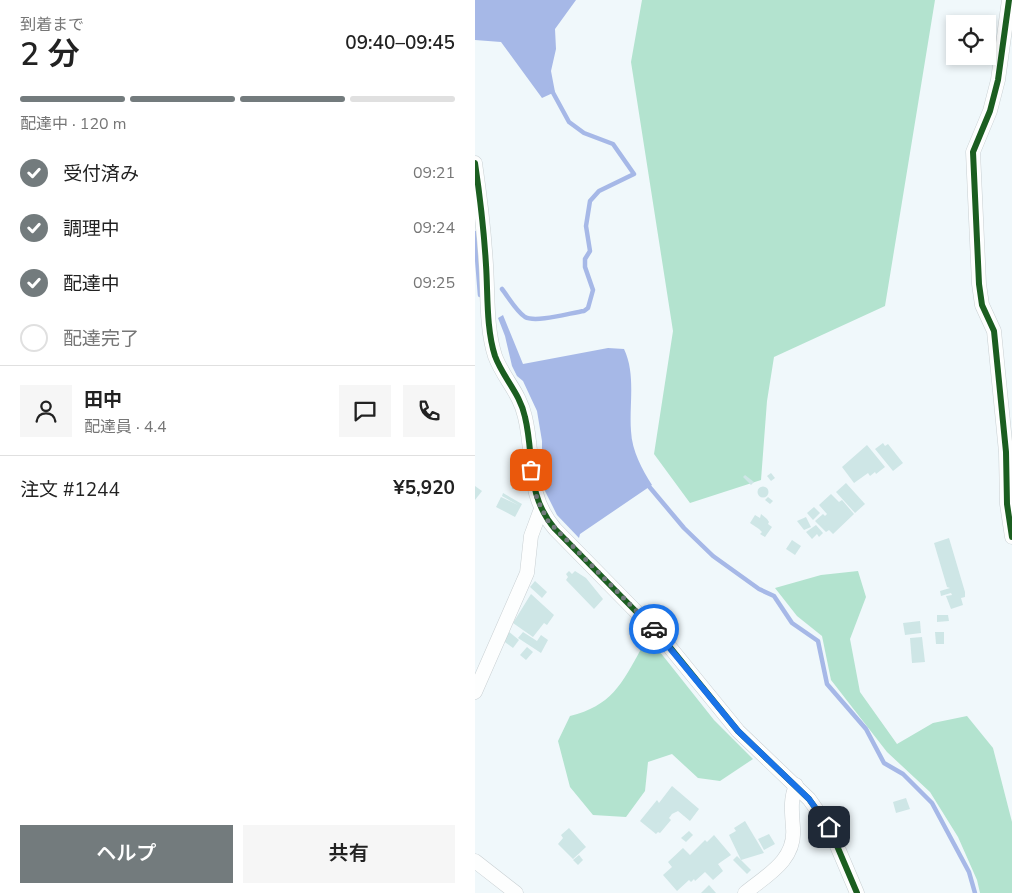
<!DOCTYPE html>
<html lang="ja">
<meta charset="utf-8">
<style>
:root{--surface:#fff;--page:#f6f6f6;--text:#222;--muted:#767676;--line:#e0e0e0;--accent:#737b7d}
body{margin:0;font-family:"Nunito Sans","Noto Sans JP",sans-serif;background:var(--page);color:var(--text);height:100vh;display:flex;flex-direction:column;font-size:19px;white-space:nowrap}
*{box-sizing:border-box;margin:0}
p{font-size:16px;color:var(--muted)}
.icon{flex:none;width:28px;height:28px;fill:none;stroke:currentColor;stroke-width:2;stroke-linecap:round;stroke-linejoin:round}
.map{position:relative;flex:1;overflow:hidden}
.sheet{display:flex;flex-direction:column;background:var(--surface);width:475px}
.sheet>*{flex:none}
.buttons{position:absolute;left:471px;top:15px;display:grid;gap:10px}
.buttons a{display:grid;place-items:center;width:50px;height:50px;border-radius:0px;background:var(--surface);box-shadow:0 2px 8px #0003;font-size:25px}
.pin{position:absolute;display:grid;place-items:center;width:42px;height:42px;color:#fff;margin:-21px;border-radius:10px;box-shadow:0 2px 8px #0006}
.courier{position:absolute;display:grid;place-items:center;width:50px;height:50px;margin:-25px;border:4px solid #1a73e8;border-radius:50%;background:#fff;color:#222;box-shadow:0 1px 6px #0007}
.head em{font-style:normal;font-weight:600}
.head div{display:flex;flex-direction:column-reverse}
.head{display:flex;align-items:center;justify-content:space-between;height:85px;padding:0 20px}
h1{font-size:32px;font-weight:600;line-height:38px}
.bar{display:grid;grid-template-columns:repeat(4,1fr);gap:8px 5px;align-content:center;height:60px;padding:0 20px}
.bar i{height:6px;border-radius:4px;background:var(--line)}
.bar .on{background:var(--accent)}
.bar p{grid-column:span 4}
.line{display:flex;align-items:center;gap:12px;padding:0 20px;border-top:1px solid var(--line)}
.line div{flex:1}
.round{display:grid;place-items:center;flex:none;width:52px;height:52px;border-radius:0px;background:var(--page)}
ol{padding:0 20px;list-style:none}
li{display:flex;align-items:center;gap:15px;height:55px}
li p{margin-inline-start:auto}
li .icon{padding:5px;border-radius:50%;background:var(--accent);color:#fff;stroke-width:4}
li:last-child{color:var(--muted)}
li i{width:28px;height:28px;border:2px solid var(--line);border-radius:50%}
.cta{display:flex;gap:10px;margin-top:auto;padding:10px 20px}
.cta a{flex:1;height:58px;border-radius:0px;background:var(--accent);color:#fff;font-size:20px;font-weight:600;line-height:58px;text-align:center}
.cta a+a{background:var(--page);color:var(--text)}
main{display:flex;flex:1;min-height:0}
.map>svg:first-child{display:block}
</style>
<main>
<section class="sheet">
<div class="head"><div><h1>2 分</h1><p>到着まで</p></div><em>09:40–09:45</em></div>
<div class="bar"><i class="on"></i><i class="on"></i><i class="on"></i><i></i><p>配達中 · 120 m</p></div>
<ol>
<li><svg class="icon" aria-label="check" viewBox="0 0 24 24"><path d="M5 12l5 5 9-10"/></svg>受付済み<p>09:21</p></li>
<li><svg class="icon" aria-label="check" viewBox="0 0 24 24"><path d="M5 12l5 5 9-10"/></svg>調理中<p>09:24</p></li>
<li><svg class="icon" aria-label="check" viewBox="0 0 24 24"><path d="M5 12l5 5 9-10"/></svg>配達中<p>09:25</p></li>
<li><i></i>配達完了</li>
</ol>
<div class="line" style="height:90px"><a class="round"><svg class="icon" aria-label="person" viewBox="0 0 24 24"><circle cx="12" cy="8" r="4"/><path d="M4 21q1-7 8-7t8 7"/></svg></a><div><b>田中</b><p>配達員 · 4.4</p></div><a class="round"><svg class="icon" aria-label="chat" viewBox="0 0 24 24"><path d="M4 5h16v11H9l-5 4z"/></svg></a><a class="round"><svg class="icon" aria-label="phone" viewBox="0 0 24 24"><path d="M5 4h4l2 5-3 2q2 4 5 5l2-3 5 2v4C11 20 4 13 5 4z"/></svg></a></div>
<div class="line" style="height:65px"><div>注文 #1244</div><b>¥5,920</b></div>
<div class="cta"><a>ヘルプ</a><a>共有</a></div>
</section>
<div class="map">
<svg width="537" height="893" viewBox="0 0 537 893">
<rect width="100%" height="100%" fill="#f0f8fb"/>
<g fill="#b3e3cf">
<polygon points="167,0 460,0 410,306 299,357 292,401 286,480 215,503 179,454 198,331 156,62"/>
<polygon points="383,571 391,597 375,639 385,692 422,744 458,723 492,716 518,748 537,822 537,893 505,893 502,880 483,837 455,792 412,752 356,680 347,636 322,616 300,588 346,575"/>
<path d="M181 647 239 720 278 759 245 781 223 778 197 754 173 762 170 791 151 817 118 815 95 787 83 741 95 716C136 706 147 684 166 649Z"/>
</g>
<g fill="#a6b8e7">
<polygon points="0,0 101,0 80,29 81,49 76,71 80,92 67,98 26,42 0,40"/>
<path d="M28 315 48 364 133 348 149 349C161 374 154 405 156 431 157 451 167 469 177 485L105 534 104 538 82 515 67 485V441L62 411 48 381 42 376 37 366 30 336 23 318Z"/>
</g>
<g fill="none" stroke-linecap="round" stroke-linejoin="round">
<g stroke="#a6b8e7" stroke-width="4.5">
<polyline points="0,233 5,295"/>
<path d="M27 289C34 298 41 311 50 317 61 323 95 313 109 311L113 308 118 290 110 267V259L115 251 111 226 115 201 124 191 159 174 138 144 109 133 94 122 76 89"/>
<polyline points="172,484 209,528 238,556 284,589 299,596 317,623 343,641 352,684 391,729 409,763 428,774 457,803 494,872 500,893"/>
</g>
</g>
<g fill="#cee6e6">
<polygon points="408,443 410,446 413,444 428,463 418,471 400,449"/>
<polygon points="392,445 410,467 401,474 400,472 395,476 393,473 379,483 367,467"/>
<polygon points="296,473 300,478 296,481 292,476"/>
<polygon points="270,475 279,482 276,485 268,477"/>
<polygon points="41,481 42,489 37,489 36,482"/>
<polygon points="371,483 390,504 380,513 361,492"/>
<polygon points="0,486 7,491 0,500"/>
<circle cx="288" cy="492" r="5.5"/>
<polygon points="28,493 47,504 40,517 21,507 26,497 43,505 27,496"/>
<polygon points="356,494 364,502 367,500 379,514 358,534 354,530 351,532 340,521 348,514 350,516 352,514 344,505"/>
<polygon points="293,497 298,501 295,504 290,500"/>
<polygon points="339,507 345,513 338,520 332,513"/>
<polygon points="286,514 292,519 294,522 293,524 297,527 290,537 285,534 287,532 284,529 275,523 280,515 285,518"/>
<polygon points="331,517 336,527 329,530 322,521"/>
<polygon points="341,525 348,533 344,537 342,534 337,539 331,532"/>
<polygon points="474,538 490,592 490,597 486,598 488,605 476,609 471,596 477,595 476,593 466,596 465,591 475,588 472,587 459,543"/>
<polygon points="317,540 326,546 320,555 311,549"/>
<polygon points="94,571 97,574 100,571 111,578 128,599 119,609 91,580 93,577 91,574"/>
<polygon points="60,581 72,592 67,598 55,587"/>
<polygon points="56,594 79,615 72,625 69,623 58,637 38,623"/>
<polygon points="462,615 473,615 474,621 462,622"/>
<polygon points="445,621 446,633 430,635 428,623"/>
<polygon points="33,631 44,640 38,648 27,640"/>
<polygon points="48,632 62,641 66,635 73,640 66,653 43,638"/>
<polygon points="460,632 469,632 469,644 461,644"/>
<polygon points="447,637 450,662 437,663 435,638"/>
<polygon points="52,647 58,652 51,660 45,655"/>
<polygon points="197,786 224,809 215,821 203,811 197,814 194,818 196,820 185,833 183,832 181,834 165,821 182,800 184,803"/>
<polygon points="431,798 435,809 421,813 418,802"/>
<polygon points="270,821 289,853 266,860 254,835 261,831 259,828"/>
<polygon points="94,828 111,847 98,859 83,844 88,838 86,835"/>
<polygon points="214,831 218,835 211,842 206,838"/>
<polygon points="294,834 300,844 289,850 283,839"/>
<polygon points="239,835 256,855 243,864 248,871 238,880 230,872 220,881 219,879 216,882 214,880 202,891 188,875 197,867 193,862 208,848 215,855 230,840 232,842"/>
<polygon points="104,855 108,860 103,865 98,860"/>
<polygon points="262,856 276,870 272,874 258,860"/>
<polygon points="234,885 241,893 226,893"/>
</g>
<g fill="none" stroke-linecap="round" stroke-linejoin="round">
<g stroke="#c8cfd2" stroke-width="15">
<g id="minor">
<polyline points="534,0 523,80 515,111 498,152 504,284 507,305 519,331 531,452 532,504 537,537"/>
<path d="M0 163C5 197 9 231 11 265 13 294 11 328 20 356 28 378 45 393 50 417 60 458 50 494 80 529L189 640 263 731 334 799 354 827 382 893"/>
<polyline points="0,692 52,573 56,536 66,509"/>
<polyline points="0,861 41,893"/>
<path d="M270 893C292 875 321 860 318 828 317 812 315 800 321 785"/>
</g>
</g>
<use href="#minor" stroke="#fdfefe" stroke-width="14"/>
<g stroke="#fff" stroke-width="9">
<g id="cycleway">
<polyline points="534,0 523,80 515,111 498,152 504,284 507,305 519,331 531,452 532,504 537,537"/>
<path d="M0 163C5 197 9 231 11 265 13 294 11 328 20 356 28 378 45 393 50 417 60 458 50 494 80 529L189 640 263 731 334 799 354 827 382 893"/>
</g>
</g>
<use href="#cycleway" stroke="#1b5e20" stroke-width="6"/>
</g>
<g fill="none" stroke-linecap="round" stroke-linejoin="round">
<polyline stroke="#737b7d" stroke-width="5" stroke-dasharray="0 9" points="56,470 62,499 73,521 179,629"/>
<polyline stroke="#1a73e8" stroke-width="6" points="179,629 263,731 334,799 354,827"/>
</g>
</svg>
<div class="buttons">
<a><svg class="icon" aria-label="locate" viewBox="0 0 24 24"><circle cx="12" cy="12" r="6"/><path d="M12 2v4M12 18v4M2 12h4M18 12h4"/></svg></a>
</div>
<div class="pin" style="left:56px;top:470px;background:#ea580c"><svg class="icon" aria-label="bag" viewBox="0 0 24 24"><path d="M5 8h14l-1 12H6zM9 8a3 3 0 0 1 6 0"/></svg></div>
<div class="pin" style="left:354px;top:827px;background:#1f2937"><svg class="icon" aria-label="home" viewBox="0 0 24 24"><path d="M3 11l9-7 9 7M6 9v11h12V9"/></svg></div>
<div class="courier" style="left:179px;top:629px"><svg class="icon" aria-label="car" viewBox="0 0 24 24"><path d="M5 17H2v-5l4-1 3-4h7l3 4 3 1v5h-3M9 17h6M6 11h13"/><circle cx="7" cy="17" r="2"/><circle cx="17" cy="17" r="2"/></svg></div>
</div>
</main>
